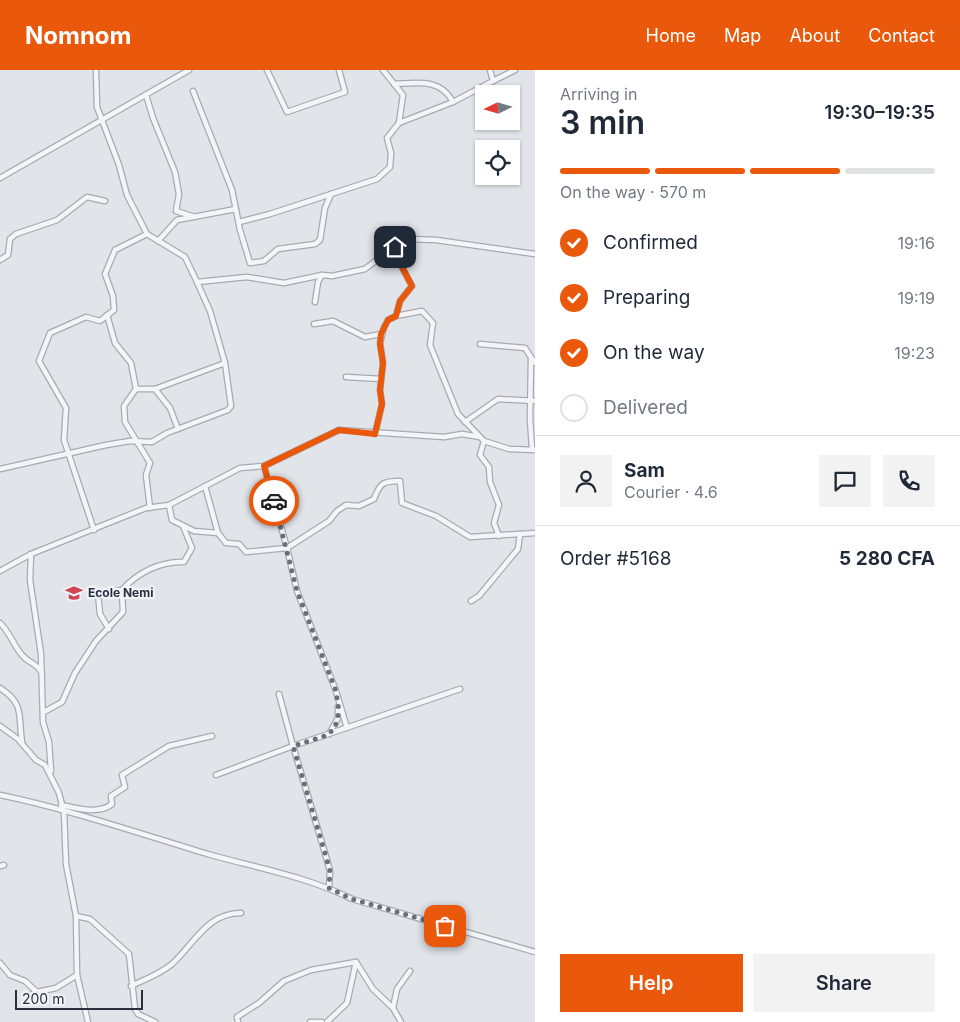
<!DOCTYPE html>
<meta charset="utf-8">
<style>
:root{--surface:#fff;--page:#f2f2f3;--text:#1f2937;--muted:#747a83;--line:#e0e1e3;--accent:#ea580c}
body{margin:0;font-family:Inter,sans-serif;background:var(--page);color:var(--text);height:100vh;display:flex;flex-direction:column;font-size:19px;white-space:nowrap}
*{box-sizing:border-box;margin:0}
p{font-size:16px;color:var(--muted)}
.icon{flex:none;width:28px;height:28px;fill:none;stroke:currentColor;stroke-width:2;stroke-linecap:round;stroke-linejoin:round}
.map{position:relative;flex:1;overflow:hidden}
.sheet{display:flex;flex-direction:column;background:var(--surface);width:425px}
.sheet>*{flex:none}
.needle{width:32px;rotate:265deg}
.controls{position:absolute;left:475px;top:15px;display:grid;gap:10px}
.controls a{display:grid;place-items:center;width:45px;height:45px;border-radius:0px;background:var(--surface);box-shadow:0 1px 4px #0004;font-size:25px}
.scale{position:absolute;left:15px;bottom:12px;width:128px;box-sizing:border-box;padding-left:5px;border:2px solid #293141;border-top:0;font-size:14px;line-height:18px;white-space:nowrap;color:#293141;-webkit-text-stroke:4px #f0f3f7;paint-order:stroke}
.pin{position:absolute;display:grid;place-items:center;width:42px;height:42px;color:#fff;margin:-21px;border-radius:10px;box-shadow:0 2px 8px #0006}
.courier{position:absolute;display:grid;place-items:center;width:50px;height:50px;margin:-25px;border:4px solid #ea580c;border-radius:50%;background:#fff;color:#222;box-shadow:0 1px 6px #0007}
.head em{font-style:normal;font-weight:600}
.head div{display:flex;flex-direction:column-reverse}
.head{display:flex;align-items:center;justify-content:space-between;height:85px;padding:0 25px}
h1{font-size:32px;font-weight:600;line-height:38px}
.bar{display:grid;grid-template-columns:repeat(4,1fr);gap:8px 5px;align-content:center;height:60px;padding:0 25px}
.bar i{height:6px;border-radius:4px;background:var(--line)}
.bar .selected{background:var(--accent)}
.bar p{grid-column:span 4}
.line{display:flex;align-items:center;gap:12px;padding:0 25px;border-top:1px solid var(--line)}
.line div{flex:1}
.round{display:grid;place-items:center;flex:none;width:52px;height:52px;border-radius:0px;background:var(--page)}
ol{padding:0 25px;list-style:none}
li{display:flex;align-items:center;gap:15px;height:55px}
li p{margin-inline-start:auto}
li .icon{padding:5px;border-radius:50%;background:var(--accent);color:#fff;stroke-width:4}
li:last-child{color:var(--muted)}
li i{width:28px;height:28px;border:2px solid var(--line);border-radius:50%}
.cta{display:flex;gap:10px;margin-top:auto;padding:10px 25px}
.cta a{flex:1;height:58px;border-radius:0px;background:var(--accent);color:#fff;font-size:20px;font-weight:600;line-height:58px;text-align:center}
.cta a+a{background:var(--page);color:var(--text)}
header{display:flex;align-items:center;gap:30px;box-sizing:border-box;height:70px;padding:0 25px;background:var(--accent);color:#fff}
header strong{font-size:24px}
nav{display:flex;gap:28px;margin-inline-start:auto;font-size:18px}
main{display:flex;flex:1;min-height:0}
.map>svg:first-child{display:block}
</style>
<header>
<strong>Nomnom</strong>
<nav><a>Home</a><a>Map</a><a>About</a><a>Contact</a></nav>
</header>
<main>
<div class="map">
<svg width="535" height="952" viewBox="0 0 535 952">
<rect width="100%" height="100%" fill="#e1e4e9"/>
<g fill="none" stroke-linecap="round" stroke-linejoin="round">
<g stroke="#a6abb3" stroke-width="7">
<g id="minor">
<polyline points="267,0 287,42 345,22 339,0"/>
<polyline points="383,0 403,25 399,53"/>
<polyline points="490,0 493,11 515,0"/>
<path d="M394 14C418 13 440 8 453 32L493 11"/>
<polyline points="193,21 232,120 240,160 250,193 264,191 278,179 315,174 320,170 325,138 331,124"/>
<polyline points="146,25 153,48 175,102 179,124 176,141 195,147"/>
<polyline points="0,108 189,0"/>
<polyline points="239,152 270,144 377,109 390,97 391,83 387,68 399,53 453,32"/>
<polyline points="386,167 412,216 400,231 396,246"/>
<polyline points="158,171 177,150 236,139"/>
<polyline points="0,190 8,185 10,169 16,164 57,150 87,127 105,131"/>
<polyline points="197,212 247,207 284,213 322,205"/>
<polyline points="315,232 318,212 322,205 332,206 365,199 403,170 410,169 436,170 535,184"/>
<polyline points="107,245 115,273 131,293 136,319 124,336 125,352 150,393 146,405 150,438"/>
<polyline points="314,254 333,251 365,267 381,264"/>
<polyline points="480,274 525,278 535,293"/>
<polyline points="531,288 530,349 532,379"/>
<polyline points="346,307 381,309"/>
<polyline points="136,319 155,319 170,338 178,359"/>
<polyline points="155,319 225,293"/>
<polyline points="465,352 498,329 535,331"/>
<polyline points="375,364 382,334 380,320 383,293 380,273 384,257 388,250 396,246 422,241 433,253 430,275 458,344 484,371 509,379 535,380"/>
<polyline points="484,371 480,385 489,397 490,412 499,435 494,453 499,466"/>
<path d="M264 396 287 478 329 451 337 441 346 435 359 436 374 429C380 413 383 411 400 411L402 433 436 446 470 467 535 463"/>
<polyline points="0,399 106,375 130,371 152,372 167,363 228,340 231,336 225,293 210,241 197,212 185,187 147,164 127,125 119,95 97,37 96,0"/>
<polyline points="205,416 218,463 226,473 239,474 246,482 287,478 297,521 336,621 347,658"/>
<polyline points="169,435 172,450 194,461 218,463"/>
<polyline points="94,460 64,370 66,338 39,291 50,263 86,247 100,251 114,240 113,226 105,204 115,180 147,164"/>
<polyline points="31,484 30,510 41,584 43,652 49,672 51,701"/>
<polyline points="0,501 31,484 146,438 169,435 240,398 264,396 339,360 444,367 462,364 480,367"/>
<path d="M122 520C137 503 160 491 184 492L192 478 183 456"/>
<polyline points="471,531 479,526 518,479 520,464"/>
<path d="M0 553C10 562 13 575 22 585 29 594 35 591 42 603"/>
<path d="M0 618C25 634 18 646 22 672"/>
<polyline points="44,642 62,632 75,603 96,571 123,542 122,520 98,524 100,544 109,559"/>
<polyline points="0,656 18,669 36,690 45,695 59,723 64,742 66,794 76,846 77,905 88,952"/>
<polyline points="329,664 338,648 338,637"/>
<polyline points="216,705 293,676 279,624"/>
<path d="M0 725C72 740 141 764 211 785 258 798 308 807 352 829L535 882"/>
<path d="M61 735C75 738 99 745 112 734L111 726 125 717 122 705 169 676 212 666"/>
<polyline points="0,796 4,795"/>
<polyline points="329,818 330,801 325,783 293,676 460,619"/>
<polyline points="76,846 90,849 129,884 135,939 138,944 155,952"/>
<polyline points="0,893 10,905 25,911 37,922 32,924"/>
<path d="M131 916C146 909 160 904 172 894 194 874 207 843 241 843"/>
<polyline points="37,922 56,918 77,905"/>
<polyline points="393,938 397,919 410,901"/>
<polyline points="238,952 237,947 259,933 284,911 311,900 356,892"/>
<polyline points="310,952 322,952"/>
<polyline points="327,952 347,933 356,892 373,919 393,938 401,952"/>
</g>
</g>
<use href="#minor" stroke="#f3f5f8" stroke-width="4.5"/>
</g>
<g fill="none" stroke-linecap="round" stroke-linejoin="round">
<polyline stroke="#69707c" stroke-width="5" stroke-dasharray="0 9" points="274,431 297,521 336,621 339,642 335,657 328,665 293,676 325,783 330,801 329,818 352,829 445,856"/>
<polyline stroke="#ea580c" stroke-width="6" points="274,431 264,396 339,360 375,364 382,334 380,320 383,293 380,274 381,264 388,250 396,246 400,231 412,216 393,180 395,177"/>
</g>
<defs>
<g id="school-bare" transform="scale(1.35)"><path d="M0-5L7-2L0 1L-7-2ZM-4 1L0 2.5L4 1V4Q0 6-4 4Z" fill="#cf4554" stroke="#f0f3f7" stroke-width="2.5" paint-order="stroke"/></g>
</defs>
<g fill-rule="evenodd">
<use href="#school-bare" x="74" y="523"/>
</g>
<g text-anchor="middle" stroke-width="4.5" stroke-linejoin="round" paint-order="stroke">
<g font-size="12" font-weight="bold" fill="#293141" stroke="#f0f3f7" text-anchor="start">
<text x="88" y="527">Ecole Nemi</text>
</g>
</g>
</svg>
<div class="controls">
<a><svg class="needle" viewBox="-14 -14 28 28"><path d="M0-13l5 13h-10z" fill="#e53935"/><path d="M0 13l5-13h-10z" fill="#747a83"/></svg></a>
<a><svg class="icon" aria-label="locate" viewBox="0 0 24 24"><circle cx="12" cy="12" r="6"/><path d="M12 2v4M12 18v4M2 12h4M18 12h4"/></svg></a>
</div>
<div class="scale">200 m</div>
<div class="pin" style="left:445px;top:856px;background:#ea580c"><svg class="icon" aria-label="bag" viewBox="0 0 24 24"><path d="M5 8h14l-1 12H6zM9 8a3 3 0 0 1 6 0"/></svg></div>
<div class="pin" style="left:395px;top:177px;background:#1f2937"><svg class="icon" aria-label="home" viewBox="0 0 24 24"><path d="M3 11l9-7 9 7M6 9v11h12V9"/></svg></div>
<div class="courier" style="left:274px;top:431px"><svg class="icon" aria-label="car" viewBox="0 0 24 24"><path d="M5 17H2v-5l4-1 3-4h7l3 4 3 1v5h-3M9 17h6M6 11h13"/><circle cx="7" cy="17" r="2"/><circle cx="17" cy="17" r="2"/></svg></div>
</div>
<section class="sheet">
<div class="head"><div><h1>3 min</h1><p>Arriving in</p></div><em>19:30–19:35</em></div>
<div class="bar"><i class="selected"></i><i class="selected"></i><i class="selected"></i><i></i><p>On the way · 570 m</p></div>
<ol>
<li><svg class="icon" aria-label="check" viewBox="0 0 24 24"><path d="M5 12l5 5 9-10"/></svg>Confirmed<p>19:16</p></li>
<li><svg class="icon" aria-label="check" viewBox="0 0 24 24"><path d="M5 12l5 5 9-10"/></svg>Preparing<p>19:19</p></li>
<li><svg class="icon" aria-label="check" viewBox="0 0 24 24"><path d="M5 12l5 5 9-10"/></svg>On the way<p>19:23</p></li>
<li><i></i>Delivered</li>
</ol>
<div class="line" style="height:90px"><a class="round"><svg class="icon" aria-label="person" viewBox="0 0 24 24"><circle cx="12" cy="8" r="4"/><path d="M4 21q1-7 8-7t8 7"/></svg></a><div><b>Sam</b><p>Courier · 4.6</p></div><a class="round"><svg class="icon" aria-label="chat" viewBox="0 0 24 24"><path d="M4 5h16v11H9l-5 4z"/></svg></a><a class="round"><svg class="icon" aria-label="phone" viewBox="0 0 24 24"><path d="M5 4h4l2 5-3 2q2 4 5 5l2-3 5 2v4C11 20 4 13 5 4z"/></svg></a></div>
<div class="line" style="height:65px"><div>Order #5168</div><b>5 280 CFA</b></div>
<div class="cta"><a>Help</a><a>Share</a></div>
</section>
</main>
